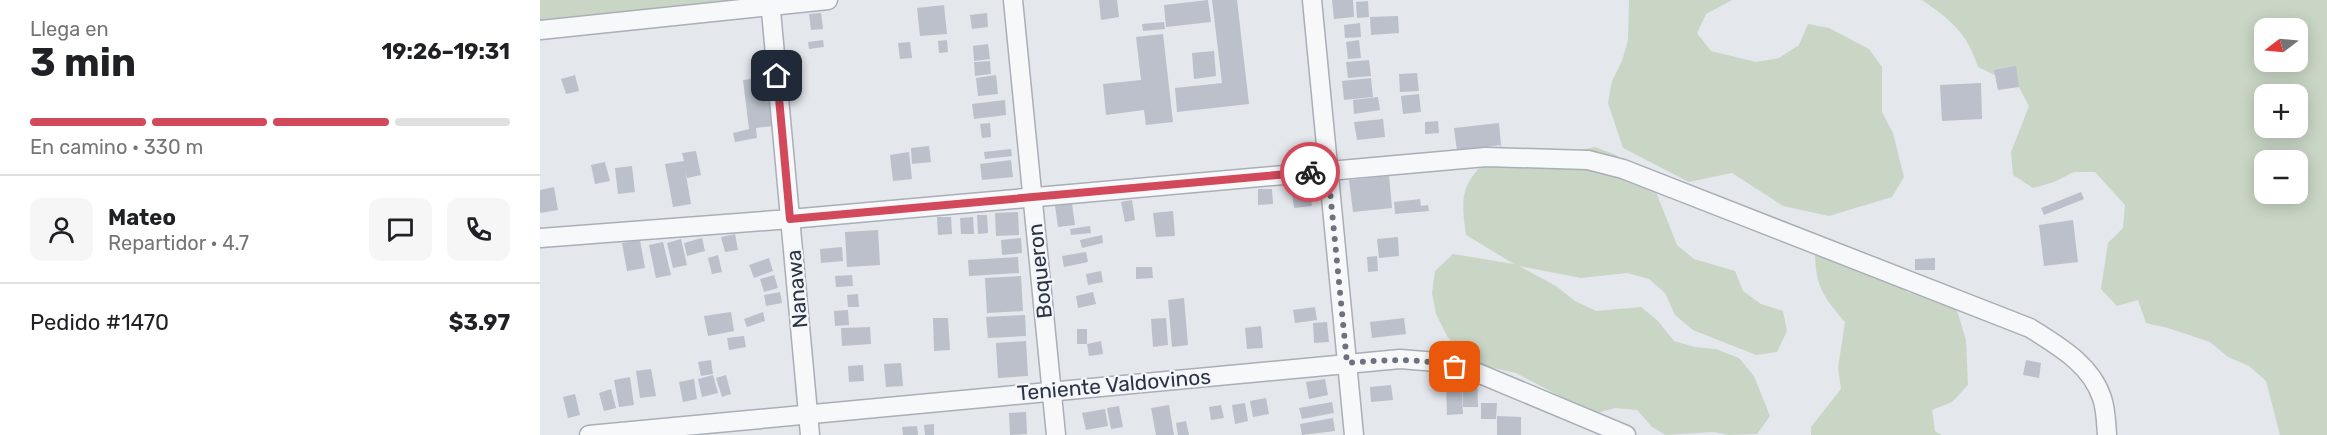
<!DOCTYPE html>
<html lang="es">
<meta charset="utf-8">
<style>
:root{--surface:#fff;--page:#f6f6f6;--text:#202124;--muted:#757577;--line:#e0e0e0;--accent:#d1495b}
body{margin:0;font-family:Rubik,sans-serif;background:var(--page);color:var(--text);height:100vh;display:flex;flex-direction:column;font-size:22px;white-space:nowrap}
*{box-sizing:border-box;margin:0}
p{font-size:20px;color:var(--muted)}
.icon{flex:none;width:33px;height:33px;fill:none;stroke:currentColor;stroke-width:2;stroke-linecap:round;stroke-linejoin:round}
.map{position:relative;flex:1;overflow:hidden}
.sheet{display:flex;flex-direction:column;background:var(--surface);width:540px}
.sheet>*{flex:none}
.needle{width:39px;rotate:254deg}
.fabs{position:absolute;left:1714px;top:18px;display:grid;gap:12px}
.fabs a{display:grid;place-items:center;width:54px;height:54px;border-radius:12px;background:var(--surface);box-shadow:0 3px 15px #0003;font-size:30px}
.pin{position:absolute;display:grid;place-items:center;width:51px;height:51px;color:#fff;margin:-26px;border-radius:12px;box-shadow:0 3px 9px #0006}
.courier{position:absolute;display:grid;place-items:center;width:60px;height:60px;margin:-30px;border:4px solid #d1495b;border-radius:50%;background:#fff;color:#222;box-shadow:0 2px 8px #0007}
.headline em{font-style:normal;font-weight:700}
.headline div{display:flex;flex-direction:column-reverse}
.headline{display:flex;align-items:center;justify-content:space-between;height:102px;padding:0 30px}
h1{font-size:39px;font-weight:700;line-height:45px}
.bar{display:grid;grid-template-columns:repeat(4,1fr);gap:9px 6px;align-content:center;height:72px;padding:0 30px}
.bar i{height:8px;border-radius:4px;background:var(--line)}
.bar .selected{background:var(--accent)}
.bar p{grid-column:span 4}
.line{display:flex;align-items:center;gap:15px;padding:0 30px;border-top:2px solid var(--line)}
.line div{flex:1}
.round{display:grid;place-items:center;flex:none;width:63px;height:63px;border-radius:12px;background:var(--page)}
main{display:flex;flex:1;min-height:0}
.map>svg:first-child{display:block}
</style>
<main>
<section class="sheet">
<div class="headline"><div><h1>3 min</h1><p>Llega en</p></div><em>19:26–19:31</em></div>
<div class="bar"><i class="selected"></i><i class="selected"></i><i class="selected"></i><i></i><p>En camino · 330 m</p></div>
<div class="line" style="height:108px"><a class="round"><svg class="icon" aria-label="person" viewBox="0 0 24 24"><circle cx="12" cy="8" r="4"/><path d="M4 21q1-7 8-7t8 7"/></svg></a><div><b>Mateo</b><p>Repartidor · 4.7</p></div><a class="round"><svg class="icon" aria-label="chat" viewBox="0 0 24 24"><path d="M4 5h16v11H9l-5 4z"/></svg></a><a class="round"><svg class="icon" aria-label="phone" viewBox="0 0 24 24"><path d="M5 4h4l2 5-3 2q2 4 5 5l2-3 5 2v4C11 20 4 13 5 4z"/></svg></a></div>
<div class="line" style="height:78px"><div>Pedido #1470</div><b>$3.97</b></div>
</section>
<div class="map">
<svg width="1787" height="435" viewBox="0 0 1787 435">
<rect width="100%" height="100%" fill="#e4e7ec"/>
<g fill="#c9d6c5" fill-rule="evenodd">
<polygon points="0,0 210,0 0,21"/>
<polygon points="1089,0 1192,0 1166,14 1157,33 1171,51 1216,62 1239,58 1259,45 1268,24 1289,28 1329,49 1342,67 1342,112 1353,133 1364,177 1352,197 1289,216 1243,206 1192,173 1149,182 1083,148 1068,103 1072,81 1082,61 1088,40"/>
<path d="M1382 0H1787V435H1740L1726 381 1709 366 1688 357 1670 342 1628 328 1606 323 1598 300 1577 306 1561 289 1568 243 1583 228 1585 205 1555 172H1534L1514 182 1493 188 1473 175 1471 152 1489 106 1479 87 1438 67C1427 33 1412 21 1382 0ZM1725 28H1758V62H1725ZM1725 94H1758V128H1725ZM1725 160H1758V194H1725Z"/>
<path d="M961 145 965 154 1009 157 1055 147 1076 155 1112 182 1137 245 1154 259 1195 271 1203 291 1221 304 1243 311 1247 331 1237 352 1216 355 1153 330 1135 315 1125 293 1109 279 1087 273 1041 278 979 266 1016 286 1035 301 1056 311 1101 307 1118 321 1134 341 1155 347 1176 349 1199 358 1214 376 1230 416 1217 434 1188 435 1174 432 1126 435 1112 427 1097 410 1075 408 1054 414 976 373 954 368 933 371 907 336 896 314 892 293 895 271 913 254 974 264 926 235C918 184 927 181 961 145Z"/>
<path d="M1296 249 1369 293 1413 297 1426 340 1428 385 1412 402 1392 410 1395 431 1401 435H1271V427L1301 389 1298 368 1305 322C1284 297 1276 288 1275 255Z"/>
</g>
<g fill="#bbc0ca">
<polygon points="559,0 577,0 579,17 561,20"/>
<polygon points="668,0 671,22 626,27 624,5"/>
<polygon points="672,0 697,0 709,104 637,112 635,88 682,83"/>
<polygon points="792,0 813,0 814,17 794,19"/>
<polygon points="828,1 829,17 817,18 816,2"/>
<polygon points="404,5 407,34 380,36 377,8"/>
<polygon points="281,13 283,29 271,30 269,14"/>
<polygon points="447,13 448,27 432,29 430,15"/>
<polygon points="858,16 859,33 831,35 830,17"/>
<polygon points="624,22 625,29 603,31 602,24"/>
<polygon points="820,23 821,37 805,38 804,25"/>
<polygon points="623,34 633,122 606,125 604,110 566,115 563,84 601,80 596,37"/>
<polygon points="283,40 284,47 269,49 268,42"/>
<polygon points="407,40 408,52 399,53 398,41"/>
<polygon points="819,40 821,58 808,59 806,42"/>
<polygon points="370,42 372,58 360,59 358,43"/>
<polygon points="448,44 450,59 434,61 433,46"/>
<polygon points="674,51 676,76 654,79 652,53"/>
<polygon points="829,60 831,76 808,78 806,62"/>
<polygon points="450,61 451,74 435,76 434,62"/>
<polygon points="1476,66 1479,87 1458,90 1454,70"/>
<polygon points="877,73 879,91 860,92 859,74"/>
<polygon points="35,75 39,91 26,94 21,79"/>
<polygon points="456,75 458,94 438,96 436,78"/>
<polygon points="227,77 234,126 216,128 217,138 195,142 193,133 209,129 203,80"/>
<polygon points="831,78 833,97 804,100 802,81"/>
<polygon points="1441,83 1442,119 1402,121 1400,85"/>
<polygon points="879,94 881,112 863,114 861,96"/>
<polygon points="838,97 840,110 814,114 813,100"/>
<polygon points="465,100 466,115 434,119 432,104"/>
<polygon points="843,119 845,137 817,140 814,122"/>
<polygon points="898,121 899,133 885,134 885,122"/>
<polygon points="450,123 451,137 442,138 440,124"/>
<polygon points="959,123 961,145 917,151 914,128"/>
<polygon points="389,146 391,162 372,164 371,148"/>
<polygon points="471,149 472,156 445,159 444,152"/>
<polygon points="156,151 161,175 147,178 145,169 151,204 133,207 125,164 144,161 142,153"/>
<polygon points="369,152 372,179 353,181 350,155"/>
<polygon points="471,160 473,177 442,180 440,164"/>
<polygon points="65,162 70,181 55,184 51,165"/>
<polygon points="92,166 95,192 78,194 75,168"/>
<polygon points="849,176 852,208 813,212 809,180"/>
<polygon points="770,184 772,206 754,208 751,186"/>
<polygon points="14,187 18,210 0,213 0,190"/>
<polygon points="718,189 732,189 733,204 718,205"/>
<polygon points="1541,192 1544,199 1504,215 1501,208"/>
<polygon points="880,199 881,206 888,205 889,211 855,214 854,202"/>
<polygon points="592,200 595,220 585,222 581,202"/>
<polygon points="532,204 535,225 518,227 515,206"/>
<polygon points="633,211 635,236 616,237 613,213"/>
<polygon points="478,212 479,235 456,236 455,213"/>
<polygon points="437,215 447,215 448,233 438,234"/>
<polygon points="397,217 411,217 412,234 398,235"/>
<polygon points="433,217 434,234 421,234 420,218"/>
<polygon points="1533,220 1538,262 1504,266 1499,225"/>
<polygon points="550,226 551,233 531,235 530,229"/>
<polygon points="338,230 340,265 307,267 305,232"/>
<polygon points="195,234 198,250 185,252 181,237"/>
<polygon points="562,235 563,243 542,248 540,240"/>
<polygon points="858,237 859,256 839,258 837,239"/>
<polygon points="162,238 165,251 147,256 144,243"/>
<polygon points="481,238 482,253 462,255 461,240"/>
<polygon points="141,239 147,265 133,268 127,243"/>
<polygon points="100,240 105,268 87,271 82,243"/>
<polygon points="123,242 131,275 116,278 109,245"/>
<polygon points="302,247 303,261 281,263 280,249"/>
<polygon points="546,252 548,262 524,267 522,256"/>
<polygon points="178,255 182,272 172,274 168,258"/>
<polygon points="837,256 838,271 828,272 827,257"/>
<polygon points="478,257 479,273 429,276 428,260"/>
<polygon points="229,258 233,271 214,278 209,265"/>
<polygon points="1395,258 1395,270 1375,270 1375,259"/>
<polygon points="596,267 612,267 613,278 596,279"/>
<polygon points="561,271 563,282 548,285 546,274"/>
<polygon points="234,275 238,288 224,292 220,279"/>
<polygon points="312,275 313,286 296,287 295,276"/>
<polygon points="481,276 483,311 447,313 445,278"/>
<polygon points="240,292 242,303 226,306 224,295"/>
<polygon points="553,292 556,304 538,308 536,296"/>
<polygon points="318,294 319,307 308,307 307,295"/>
<polygon points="644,298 648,345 632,347 628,300"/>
<polygon points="775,307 777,320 755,323 753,310"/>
<polygon points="308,310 309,325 295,326 294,311"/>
<polygon points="191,312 194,331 168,336 164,316"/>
<polygon points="223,312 225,321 207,327 204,319"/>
<polygon points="485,315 486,336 448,338 446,317"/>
<polygon points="393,318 408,318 410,350 394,351"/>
<polygon points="626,318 628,345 613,347 611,319"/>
<polygon points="864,318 866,334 832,338 830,322"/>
<polygon points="787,322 789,342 774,343 773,323"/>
<polygon points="721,326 723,348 707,349 705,328"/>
<polygon points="330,327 331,344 302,346 301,328"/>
<rect x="537" y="329" width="10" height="15"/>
<polygon points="204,336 206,347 189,350 187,338"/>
<polygon points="486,341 488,376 458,378 456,343"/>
<polygon points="561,341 563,354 549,356 547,344"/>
<polygon points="171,360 173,374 161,376 158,362"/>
<polygon points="1486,360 1501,363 1499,378 1483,375"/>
<polygon points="361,363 363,386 346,387 344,364"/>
<polygon points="323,365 324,381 309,382 308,366"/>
<polygon points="111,369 116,396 100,398 96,371"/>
<polygon points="173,375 178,393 162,397 158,379"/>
<polygon points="186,375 191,394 182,397 176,378"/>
<polygon points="90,377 94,405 79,407 74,380"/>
<polygon points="154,379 157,399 143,402 139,382"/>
<polygon points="785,379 788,395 769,399 766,382"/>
<polygon points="922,379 937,379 938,407 923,407"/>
<polygon points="921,381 923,414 907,415 906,382"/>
<polygon points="851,385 853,400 831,402 830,387"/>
<polygon points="71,389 76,408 64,411 59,393"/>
<polygon points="35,394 40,415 28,418 23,397"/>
<polygon points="726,398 729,414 713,417 710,401"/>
<polygon points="792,402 794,413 762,419 759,408"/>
<polygon points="705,403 708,421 695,424 692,405"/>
<polygon points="941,403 957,403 956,419 941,419"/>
<polygon points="629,405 634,435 616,435 611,408"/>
<polygon points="681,405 684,418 671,420 669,407"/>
<polygon points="579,406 583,427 571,429 567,408"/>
<polygon points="565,409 568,426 546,430 542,413"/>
<polygon points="486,412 487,434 470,435 469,413"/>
<polygon points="957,416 981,417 981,435 957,435"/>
<polygon points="793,418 795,431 762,435 760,424"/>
<polygon points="646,421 649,435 638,435 636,423"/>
<polygon points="394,424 394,435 385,435 384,425"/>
<polygon points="377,426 378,435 363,435 362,427"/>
</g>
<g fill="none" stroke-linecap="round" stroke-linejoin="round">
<g stroke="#a9aeb7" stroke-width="21">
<g id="minor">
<polyline points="230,0 270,435"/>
<polyline points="473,0 516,435"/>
<polyline points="772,0 814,435"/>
<polyline points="0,30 288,0"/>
<path d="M0 238 250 219 946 157 1048 160 1083 169 1490 328C1518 346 1551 364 1562 398 1566 409 1566 423 1567 435"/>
<polyline points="49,435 860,359 897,362 933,371 1086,435"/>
</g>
</g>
<use href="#minor" stroke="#f7f8fa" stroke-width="18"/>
</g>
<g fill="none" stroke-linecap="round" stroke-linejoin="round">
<path stroke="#6c737f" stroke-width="6" stroke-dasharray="0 10.8" d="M770 172 788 171 807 363C844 360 879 357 915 367"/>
<polyline stroke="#d1495b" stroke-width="8" points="237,76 250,219 770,172"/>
</g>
<g text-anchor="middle" stroke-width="4.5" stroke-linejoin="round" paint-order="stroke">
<g font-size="21" fill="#2b3445" stroke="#f4f6f9">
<text transform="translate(500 271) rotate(-96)" y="7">Boqueron</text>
<text transform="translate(257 289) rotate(-95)" y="7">Nanawa</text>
<text transform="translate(574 385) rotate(-5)" y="7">Teniente Valdovinos</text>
</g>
</g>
</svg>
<div class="fabs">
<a><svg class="needle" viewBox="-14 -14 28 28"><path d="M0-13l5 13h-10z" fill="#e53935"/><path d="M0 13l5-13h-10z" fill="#757577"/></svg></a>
<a>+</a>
<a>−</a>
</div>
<div class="pin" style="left:915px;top:367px;background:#ea580c"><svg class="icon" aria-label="bag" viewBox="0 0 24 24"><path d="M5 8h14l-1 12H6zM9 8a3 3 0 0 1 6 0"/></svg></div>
<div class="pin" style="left:237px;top:76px;background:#1f2937"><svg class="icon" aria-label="home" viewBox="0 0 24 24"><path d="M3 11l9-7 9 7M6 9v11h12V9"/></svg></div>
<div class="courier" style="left:770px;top:172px"><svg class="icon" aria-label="bike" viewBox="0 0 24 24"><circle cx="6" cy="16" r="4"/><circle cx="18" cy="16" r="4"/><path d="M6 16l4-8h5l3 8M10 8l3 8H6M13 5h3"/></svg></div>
</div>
</main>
